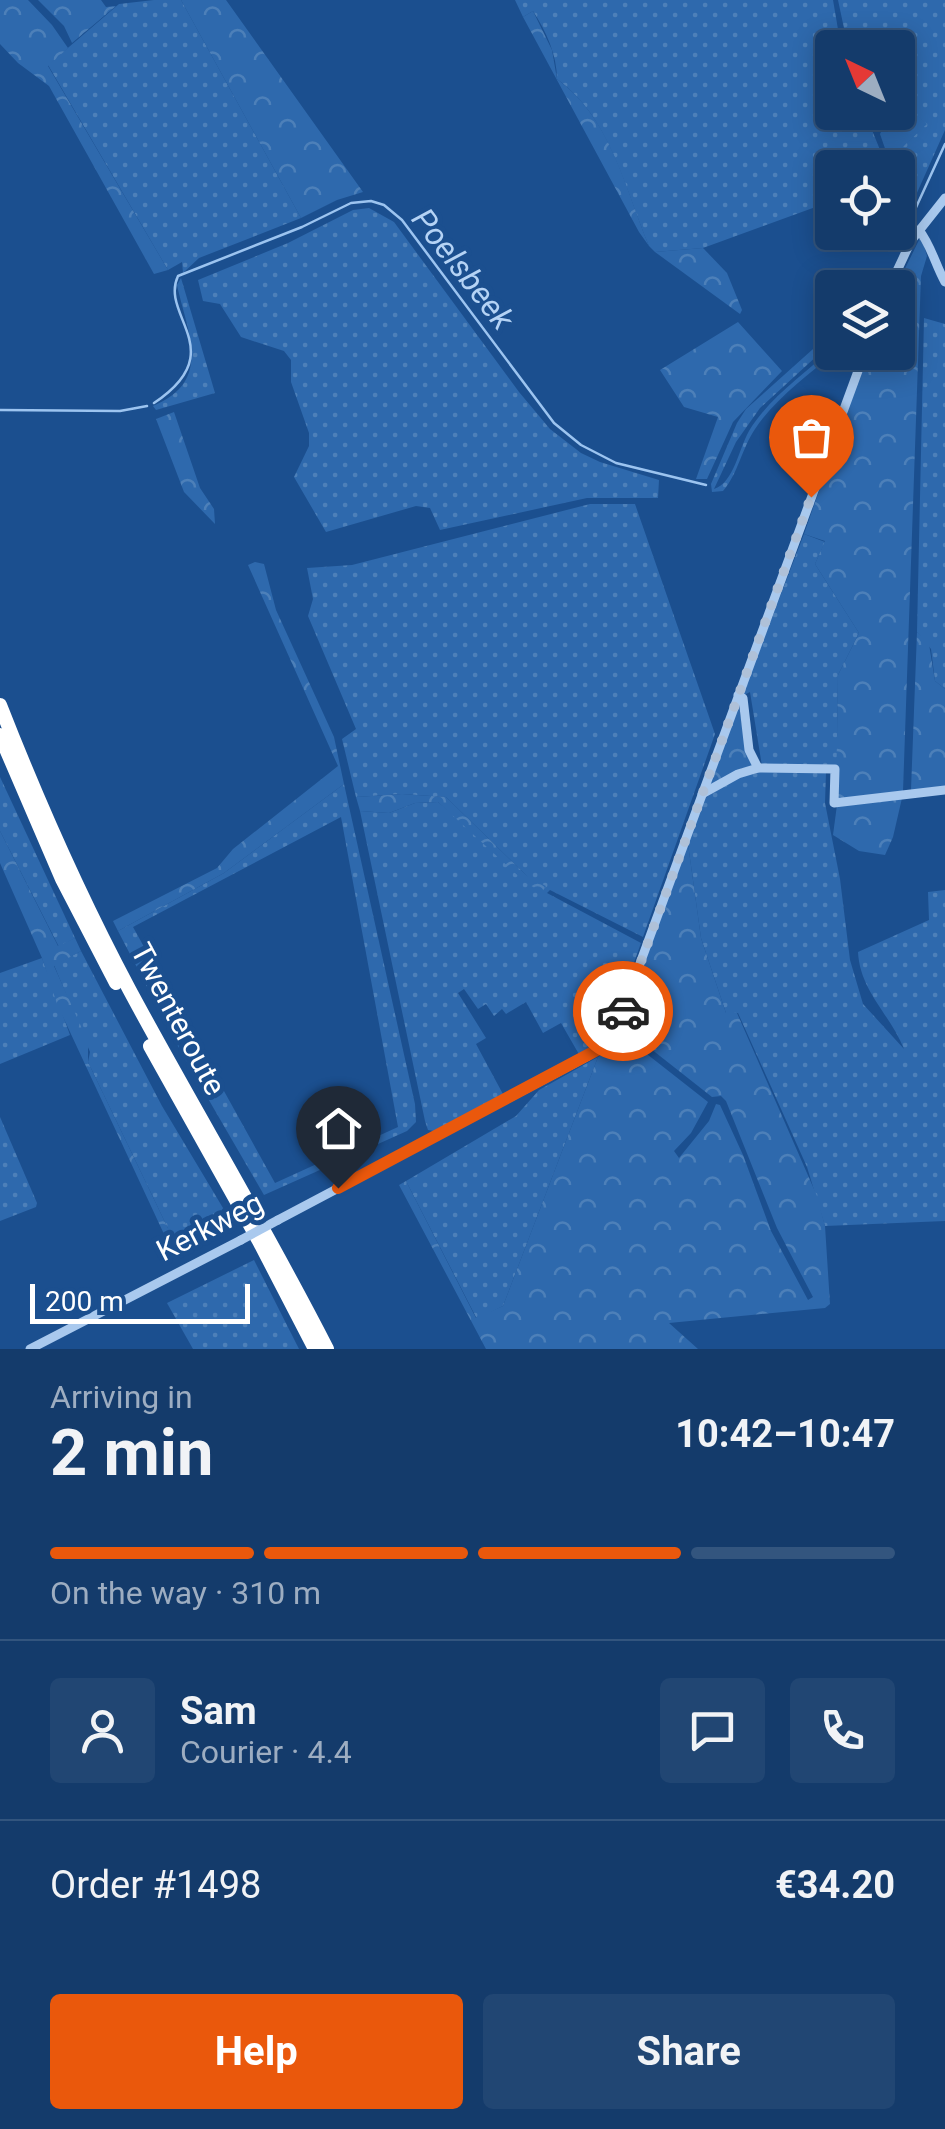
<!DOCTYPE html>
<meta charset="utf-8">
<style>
:root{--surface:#143b6b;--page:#214673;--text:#f1f3f6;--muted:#9dadc1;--line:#33557e;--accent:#ea580c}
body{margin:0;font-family:Roboto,sans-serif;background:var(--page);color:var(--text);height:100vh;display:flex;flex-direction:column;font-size:38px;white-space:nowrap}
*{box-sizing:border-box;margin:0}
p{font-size:32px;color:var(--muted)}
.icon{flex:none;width:55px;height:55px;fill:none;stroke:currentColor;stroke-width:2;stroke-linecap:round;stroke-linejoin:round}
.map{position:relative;height:1349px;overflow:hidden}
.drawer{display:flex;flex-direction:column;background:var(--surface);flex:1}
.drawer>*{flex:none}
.needle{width:65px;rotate:317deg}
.buttons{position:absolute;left:815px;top:30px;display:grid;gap:20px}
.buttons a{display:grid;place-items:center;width:100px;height:100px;border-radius:10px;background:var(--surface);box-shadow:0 5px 25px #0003,0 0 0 2px var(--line);font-size:50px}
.scale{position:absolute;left:30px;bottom:25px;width:220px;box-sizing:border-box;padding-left:10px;border:5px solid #fff;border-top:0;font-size:28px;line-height:35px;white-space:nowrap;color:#fff;-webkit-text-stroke:8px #1b4f8f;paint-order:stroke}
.pin{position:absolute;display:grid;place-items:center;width:85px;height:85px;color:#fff;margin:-102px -42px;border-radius:50% 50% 50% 0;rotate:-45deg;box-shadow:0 0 10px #0007}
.pin .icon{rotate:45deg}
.courier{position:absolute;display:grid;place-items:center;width:100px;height:100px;margin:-50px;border:8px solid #ea580c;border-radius:50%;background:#fff;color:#222;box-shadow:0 2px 12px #0007}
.overview em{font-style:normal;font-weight:700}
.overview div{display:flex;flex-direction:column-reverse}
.overview{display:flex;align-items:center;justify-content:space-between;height:170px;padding:0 50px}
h1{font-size:65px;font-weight:700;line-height:75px}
.bar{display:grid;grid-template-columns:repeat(4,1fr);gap:15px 10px;align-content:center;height:120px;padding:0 50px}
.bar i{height:12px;border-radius:8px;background:var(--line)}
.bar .active{background:var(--accent)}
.bar p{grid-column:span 4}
.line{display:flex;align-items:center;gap:25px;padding:0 50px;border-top:2px solid var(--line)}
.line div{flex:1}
.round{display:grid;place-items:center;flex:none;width:105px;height:105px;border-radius:10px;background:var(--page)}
.cta{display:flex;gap:20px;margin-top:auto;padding:20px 50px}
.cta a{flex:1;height:115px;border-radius:10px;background:var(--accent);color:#fff;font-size:40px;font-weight:700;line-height:115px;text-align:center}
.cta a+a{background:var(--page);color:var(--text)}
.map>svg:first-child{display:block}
</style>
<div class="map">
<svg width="945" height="1349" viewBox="0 0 945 1349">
<defs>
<pattern id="grass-dots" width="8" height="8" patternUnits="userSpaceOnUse" patternTransform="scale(2.5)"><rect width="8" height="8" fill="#2e69ad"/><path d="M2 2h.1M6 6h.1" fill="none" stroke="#4d80b9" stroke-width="1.8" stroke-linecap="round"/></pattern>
<pattern id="forest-crowns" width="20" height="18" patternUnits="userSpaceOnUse" patternTransform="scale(2.5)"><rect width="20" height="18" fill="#2e69ad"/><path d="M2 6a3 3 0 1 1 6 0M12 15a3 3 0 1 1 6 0" fill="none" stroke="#4d80b9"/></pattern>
</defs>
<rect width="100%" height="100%" fill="#1b4f8f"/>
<g fill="url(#grass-dots)" fill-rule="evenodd">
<polygon points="154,0 181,0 301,218 199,258 183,273 182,262 168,270 48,65 119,4"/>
<path d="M515 0H833L841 47 832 48V112L865 113 887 167 832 168V201L703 248 655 252 649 246C625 189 610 117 557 79 557 55 546 31 533 11L523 17Z"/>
<polygon points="838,0 945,0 945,130 912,204 900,187 898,168 892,167 889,160 926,124 898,99 898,48 848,47"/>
<polygon points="369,208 394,222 519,392 550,429 581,453 600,462 659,480 658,498 587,498 440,530 430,508 416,506 326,532 294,477 309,446 309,433 291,382 291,360 284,351 241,337 220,304 203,301 198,280 288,243 353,210"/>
<path d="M181 278 215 393 156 410 153 406C214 381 187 332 177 285Z"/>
<polygon points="924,318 945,324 945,689 935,681 931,649 917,632"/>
<path d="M832 332V342L760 408 736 442 714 489C734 483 739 448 749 431 769 398 804 374 832 349L834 353C807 376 775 399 755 429 742 448 738 474 723 491L712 492 711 484 737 423 746 409Z"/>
<polygon points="590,504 635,504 715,734 643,937 550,890 547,893 641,943 606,1041 580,1056 561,1023 543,1033 526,1002 506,1014 502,1009 494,1016 486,1004 478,1009 464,989 458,993 486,1038 476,1044 504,1096 434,1131 428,1130 425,1121 360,811 389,813 415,803 438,802 528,877 446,797 402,794 356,797 342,739 356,729 308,616 313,599 307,568 352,565"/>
<polygon points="804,534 825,542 815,564 859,633 838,675 837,767 762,766 750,692 742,696"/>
<path d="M756 771 826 772 825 803 840 879 850 960 863 1004 904 1049C890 1014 860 991 858 952L929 920 928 892 945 890V1221L825 1226 807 1167 738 1013H726L701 938 688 844 705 798 740 776Z"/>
<polygon points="0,777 75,938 59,947 0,831"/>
<path d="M344 784 415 1104 416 1122 407 1131 264 1195 181 1052 118 931 224 873ZM341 817 398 1127 275 1183 133 927Z"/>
<polygon points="81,951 162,1106 226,1213 175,1243 88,1062 90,1052 54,965"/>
<polygon points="42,958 70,1035 0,1064 0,973"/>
<polygon points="598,1057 503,1306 477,1319 406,1181 516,1116 539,1090"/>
<polygon points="0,1117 37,1203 36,1207 0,1221"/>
<polygon points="254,1260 299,1349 193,1349 167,1303"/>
</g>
<g fill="url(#forest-crowns)">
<polygon points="0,0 28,0 52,25 68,48 48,66 168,270 154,274 49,86 18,63 0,44"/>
<polygon points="38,0 101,0 106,7 116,6 72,43 64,26"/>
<polygon points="181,0 226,0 363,192 337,200 301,218"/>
<path d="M533 11 552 50 557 79C611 118 625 188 649 246L639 232 523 17Z"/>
<polygon points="898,99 927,124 889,160 880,134 890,113 898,112"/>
<polygon points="921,236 927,256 921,276 903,791 836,799 838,675 859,633 815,564 825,541 804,534 867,353 898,352 896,287"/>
<polygon points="703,248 727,273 742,310 740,314 655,252"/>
<polygon points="738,322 782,371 733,422 707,479 696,479 718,417 684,407 660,370"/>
<polygon points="174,412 200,488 214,509 215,524 184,492 156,419"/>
<polygon points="255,562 264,564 276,610 334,737 344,784 224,873 118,931 113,921 217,868 233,849 338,766 248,565"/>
<polygon points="917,632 929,644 935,681 945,689 945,786 911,790"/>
<polygon points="739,705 746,752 754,768 742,768 709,788"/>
<polygon points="402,794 446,797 528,877 546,886 542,892 526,883 438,802 415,803 389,813 360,811 356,797"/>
<polygon points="902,798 893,837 885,855 859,851 833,835 837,805"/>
<polygon points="0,831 58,946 75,938 81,951 54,966 88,1042 88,1062 175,1243 170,1247 57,1004 42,958 0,863"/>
<polygon points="688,844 701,938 726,1013 737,1013 817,1196 825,1226 830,1304 825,1308 669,1323 698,1349 486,1349 399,1185 406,1181 476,1318 503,1306 598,1057 621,1044 643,1051 708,1102 691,1133 674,1151 679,1158 709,1121 716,1104 720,1105 743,1155 771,1231 808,1300 813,1297 777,1228 726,1101 721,1096 712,1097 646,1045 617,1036"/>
</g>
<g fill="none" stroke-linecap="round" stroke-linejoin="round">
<g stroke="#9cc4f0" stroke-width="2.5">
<polyline points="913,214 945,144"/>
<path d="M154 403C232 351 159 316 178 276L302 227 351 203 371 201 384 205 402 220 554 423 581 445 616 463 706 485"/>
<polyline points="0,410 120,411 147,406"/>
</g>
<g stroke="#a9c9ee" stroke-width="9">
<path d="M919 230C931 245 935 264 945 282"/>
<polyline points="889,288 911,241 945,198"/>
<polyline points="738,695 743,698 749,750 758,768"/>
<polyline points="702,794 738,774 758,768 835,769 834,803 945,790"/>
<polyline points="278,1220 588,1056 609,1040 617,1026 865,352"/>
<polyline points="30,1349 241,1240"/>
</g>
<g stroke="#fff" stroke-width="14">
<path d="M0 705C38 802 80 897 129 989 194 1110 265 1227 327 1349"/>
<polyline points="0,735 62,879 116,983"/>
<polyline points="150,1046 259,1241 315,1349"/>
</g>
<polyline stroke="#a9c9ee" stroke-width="9" points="241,1240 278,1220"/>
</g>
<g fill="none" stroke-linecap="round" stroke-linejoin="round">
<polyline stroke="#afc1d8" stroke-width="10" stroke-dasharray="0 18" points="623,1011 811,497"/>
<polyline stroke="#ea580c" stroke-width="12" points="338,1188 597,1050 609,1040 623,1011"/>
</g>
<g text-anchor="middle" stroke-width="10" stroke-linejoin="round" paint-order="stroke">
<g font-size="30" fill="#fff" stroke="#1b4f8f">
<text transform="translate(178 1019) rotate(62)" y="10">Twenteroute</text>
<text transform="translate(210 1227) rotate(-27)" y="10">Kerkweg</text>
</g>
<g font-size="32" font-style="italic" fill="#b5d3f5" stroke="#1b4f8f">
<text transform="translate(463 269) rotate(52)" y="11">Poelsbeek</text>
</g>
</g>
</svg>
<div class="buttons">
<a><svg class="needle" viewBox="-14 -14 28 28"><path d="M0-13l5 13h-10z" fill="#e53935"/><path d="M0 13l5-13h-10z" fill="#9dadc1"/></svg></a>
<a><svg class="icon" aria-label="locate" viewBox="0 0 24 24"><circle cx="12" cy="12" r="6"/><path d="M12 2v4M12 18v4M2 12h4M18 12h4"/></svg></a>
<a><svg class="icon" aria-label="layers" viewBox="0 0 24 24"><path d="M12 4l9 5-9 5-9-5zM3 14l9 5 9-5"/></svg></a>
</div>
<div class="scale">200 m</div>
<div class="pin" style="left:811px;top:497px;background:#ea580c"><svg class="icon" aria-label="bag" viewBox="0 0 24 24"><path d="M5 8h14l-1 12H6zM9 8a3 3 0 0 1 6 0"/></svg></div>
<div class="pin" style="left:338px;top:1188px;background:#1f2937"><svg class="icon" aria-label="home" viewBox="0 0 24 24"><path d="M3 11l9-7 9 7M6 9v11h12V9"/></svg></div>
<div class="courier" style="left:623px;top:1011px"><svg class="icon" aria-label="car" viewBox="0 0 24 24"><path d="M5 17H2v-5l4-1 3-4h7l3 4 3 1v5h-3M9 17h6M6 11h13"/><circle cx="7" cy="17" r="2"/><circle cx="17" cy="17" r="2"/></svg></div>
</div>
<section class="drawer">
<div class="overview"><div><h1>2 min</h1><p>Arriving in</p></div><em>10:42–10:47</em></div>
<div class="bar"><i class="active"></i><i class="active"></i><i class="active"></i><i></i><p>On the way · 310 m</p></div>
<div class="line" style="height:180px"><a class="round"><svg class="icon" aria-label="person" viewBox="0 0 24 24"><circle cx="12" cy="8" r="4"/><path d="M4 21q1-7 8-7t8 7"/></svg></a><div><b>Sam</b><p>Courier · 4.4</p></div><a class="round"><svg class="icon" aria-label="chat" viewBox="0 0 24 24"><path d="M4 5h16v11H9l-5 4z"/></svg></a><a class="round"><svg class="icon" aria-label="phone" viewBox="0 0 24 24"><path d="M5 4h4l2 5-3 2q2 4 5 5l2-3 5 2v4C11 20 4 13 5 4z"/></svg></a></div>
<div class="line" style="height:130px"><div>Order #1498</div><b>€34.20</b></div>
<div class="cta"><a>Help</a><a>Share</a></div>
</section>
